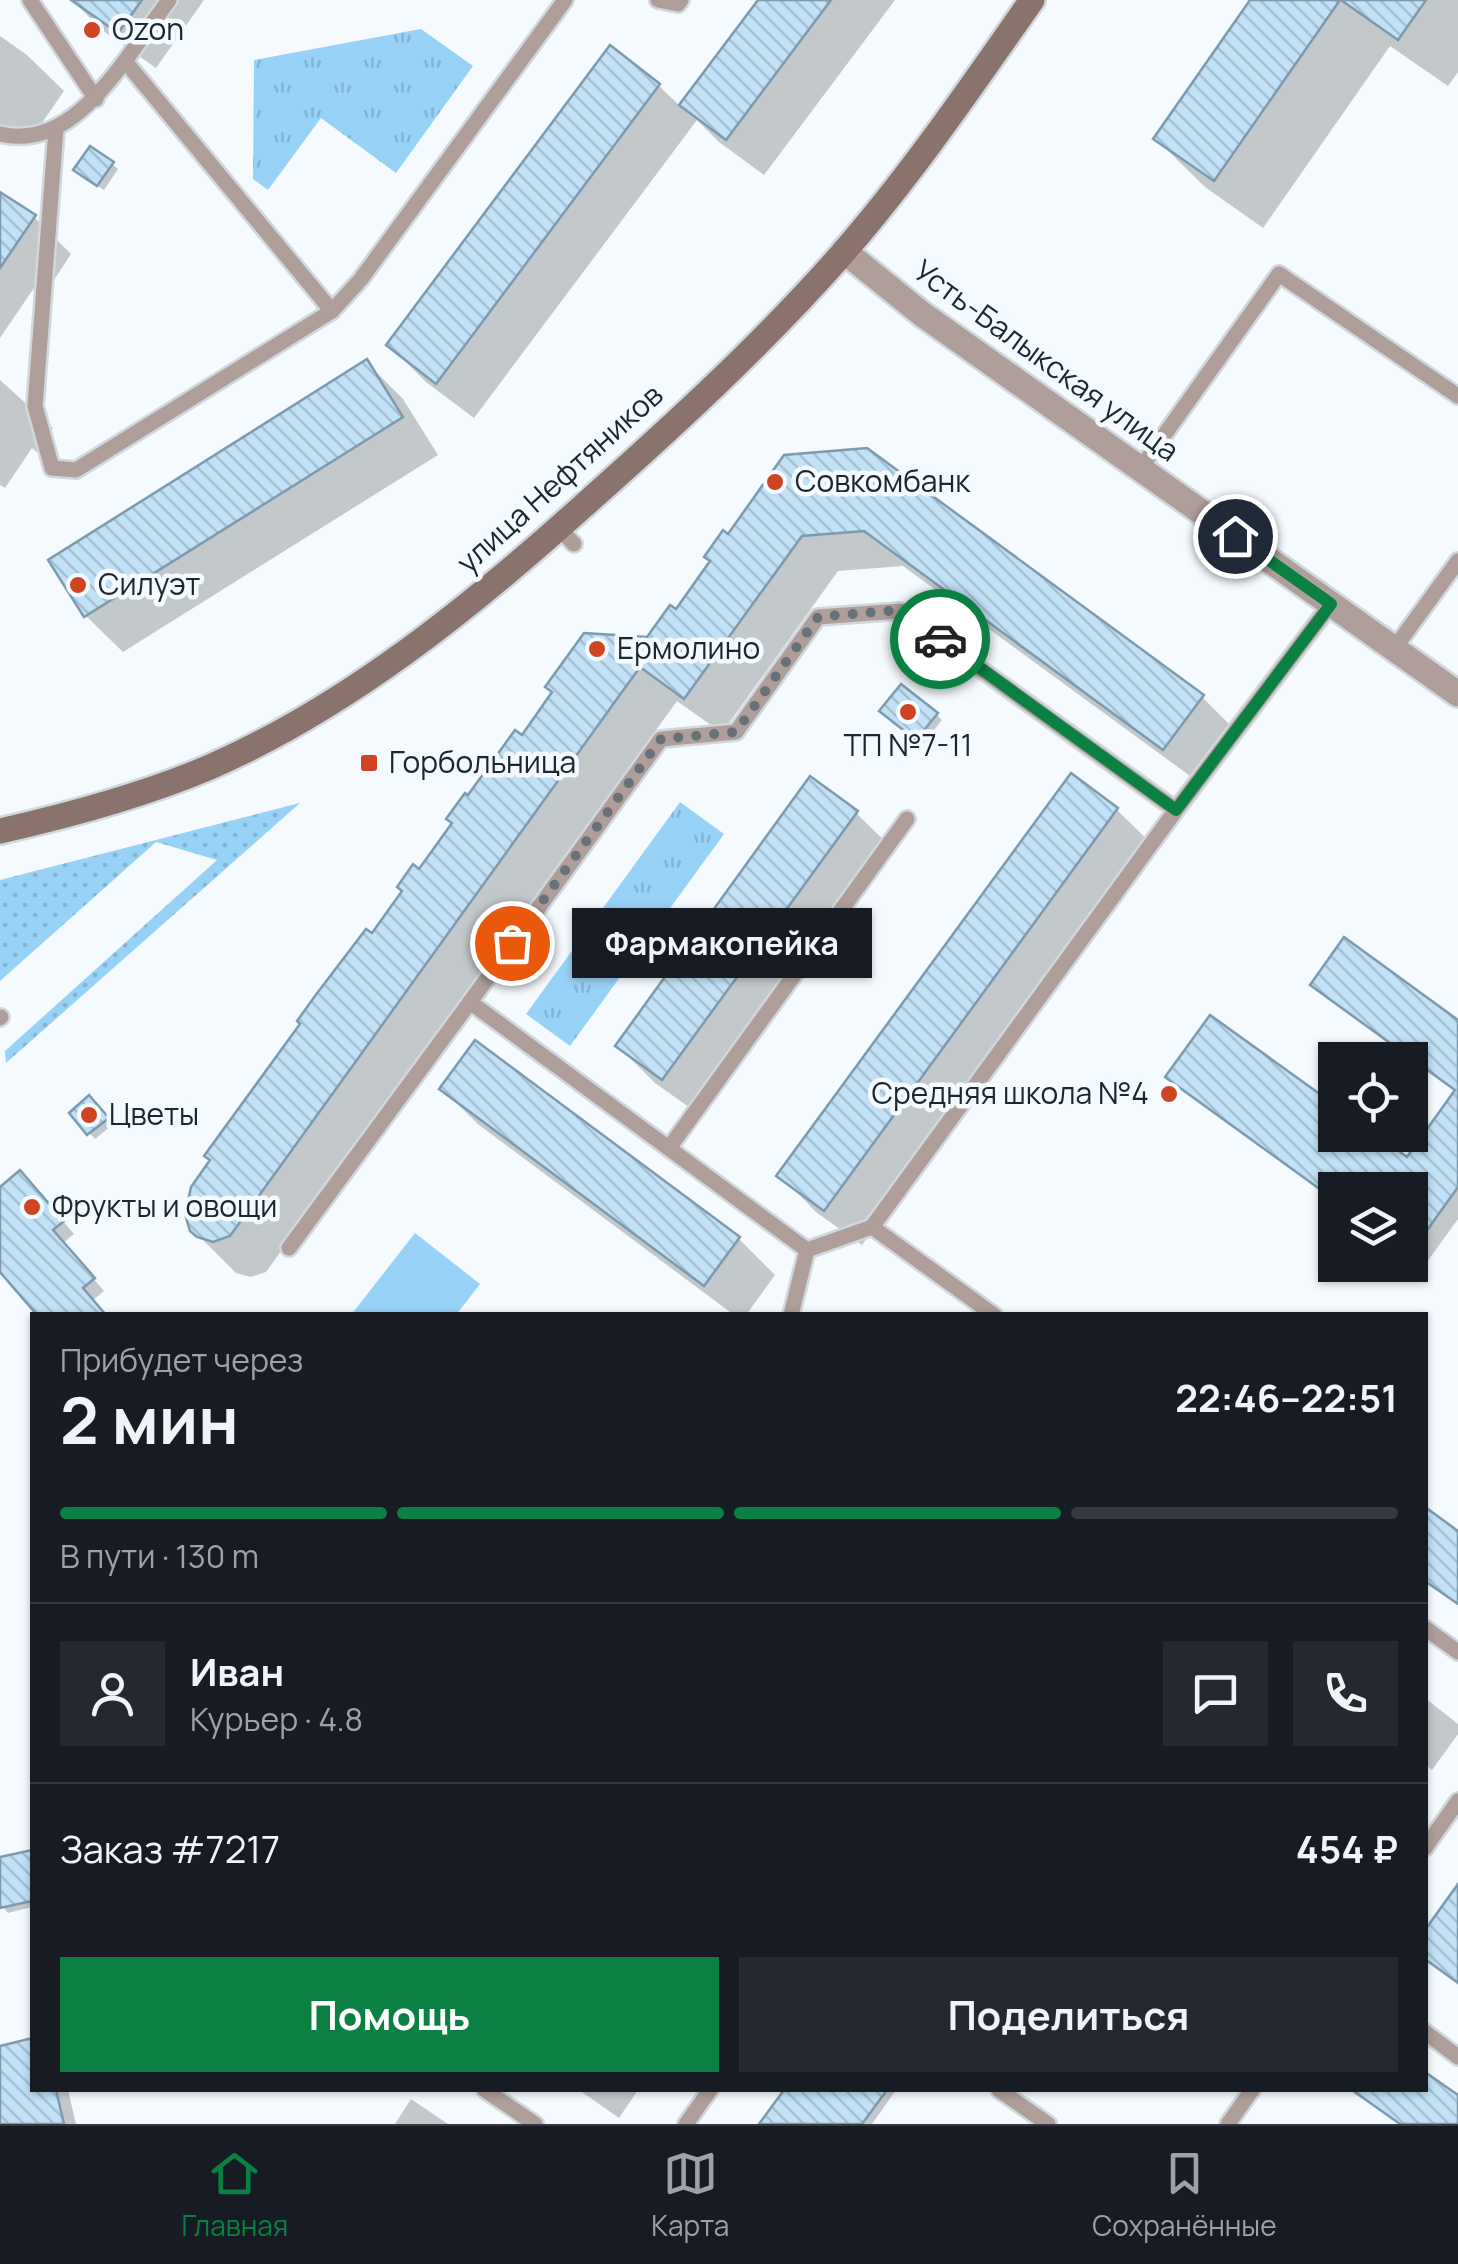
<!DOCTYPE html>
<html lang="ru">
<meta charset="utf-8">
<style>
:root{--surface:#171b24;--page:#242831;--text:#f1f3f6;--muted:#9ea1a6;--line:#363941;--accent:#0b8043}
body{margin:0;font-family:Manrope,sans-serif;background:var(--page);color:var(--text);height:100vh;display:flex;flex-direction:column;font-size:38px;white-space:nowrap}
*{box-sizing:border-box;margin:0}
p{font-size:32px;color:var(--muted)}
.icon{flex:none;width:55px;height:55px;fill:none;stroke:currentColor;stroke-width:2;stroke-linecap:round;stroke-linejoin:round}
.map{position:relative;flex:1;overflow:hidden}
.drawer{position:absolute;left:30px;top:1312px;width:1398px;height:780px;display:flex;flex-direction:column;background:var(--surface);border-radius:0px;box-shadow:0 2px 8px #0004}
.drawer>*{flex:none}
.controls{position:absolute;left:1318px;top:1042px;display:grid;gap:20px}
.controls a{display:grid;place-items:center;width:110px;height:110px;border-radius:0px;background:var(--surface);box-shadow:0 2px 8px #0004;font-size:50px}
.pin{position:absolute;display:grid;place-items:center;width:85px;height:85px;color:#fff;margin:-42px;border:5px solid #fff;border-radius:50%;box-shadow:0 2px 10px #0007}
.courier{position:absolute;display:grid;place-items:center;width:100px;height:100px;margin:-50px;border:8px solid #0b8043;border-radius:50%;background:#fff;color:#222;box-shadow:0 2px 12px #0007}
.bubble{position:absolute;height:70px;border-radius:0px;background:var(--surface);box-shadow:0 2px 8px #0004;font-size:32px;font-weight:700;line-height:70px;text-align:center}
.summary em{font-style:normal;font-weight:700}
.summary div{display:flex;flex-direction:column-reverse}
.summary{display:flex;align-items:center;justify-content:space-between;height:170px;padding:0 30px}
h1{font-size:65px;font-weight:700;line-height:75px}
.bar{display:grid;grid-template-columns:repeat(4,1fr);gap:15px 10px;align-content:center;height:120px;padding:0 30px}
.bar i{height:12px;border-radius:8px;background:var(--line)}
.bar .active{background:var(--accent)}
.bar p{grid-column:span 4}
.line{display:flex;align-items:center;gap:25px;padding:0 30px;border-top:2px solid var(--line)}
.line div{flex:1}
.round{display:grid;place-items:center;flex:none;width:105px;height:105px;border-radius:0px;background:var(--page)}
.button{display:flex;gap:20px;margin-top:auto;padding:20px 30px}
.button a{flex:1;height:115px;border-radius:0px;background:var(--accent);color:#fff;font-size:40px;font-weight:700;line-height:115px;text-align:center}
.button a+a{background:var(--page);color:var(--text)}
.menu{display:flex;justify-content:space-around;align-items:center;height:140px;border-top:2px solid var(--line);background:var(--surface);font-size:28px;color:var(--muted)}
.menu a{display:grid;justify-items:center;gap:5px}
.menu .active{color:var(--accent)}
.map>svg:first-child{display:block}
</style>
<div class="map">
<svg width="1458" height="2124" viewBox="0 0 1458 2124">
<defs>
<pattern id="grass-dots" width="8" height="8" patternUnits="userSpaceOnUse" patternTransform="scale(2.5)"><rect width="8" height="8" fill="#99d2f7"/><path d="M2 2h.1M6 6h.1" fill="none" stroke="#83b4d4" stroke-width="1.8" stroke-linecap="round"/></pattern>
<pattern id="park-tufts" width="24" height="20" patternUnits="userSpaceOnUse" patternTransform="scale(2.5)"><rect width="24" height="20" fill="#99d2f7"/><path d="M3 7l-1-3M5 7V3M7 7l1-3M15 17l-1-3M17 17v-4M19 17l1-3" fill="none" stroke="#83b4d4"/></pattern>
<pattern id="building-back-hatch" width="6" height="6" patternUnits="userSpaceOnUse" patternTransform="scale(2.5)"><rect width="6" height="6" fill="#c0e1f6"/><path d="M-1 5l2 2M0 0l6 6M5-1l2 2" fill="none" stroke="#a4c1d3"/></pattern>
</defs>
<rect width="100%" height="100%" fill="#f4fafe"/>
<polygon fill="url(#grass-dots)" points="300,803 6,1063 5,1051 217,860 156,842 0,981 0,880"/>
<g fill="url(#park-tufts)">
<polygon points="421,29 473,66 396,173 321,118 268,190 253,179 254,60"/>
<polygon points="680,802 724,834 570,1046 526,1014"/>
</g>
<polygon fill="#99d2f7" points="415,1233 480,1284 456,1315 351,1315"/>
<g fill="#0003">
<polygon points="72,0 204,0 156,68 102,30"/>
<polygon points="761,0 895,0 764,175 719,142 697,120 474,418 426,382 389,345 610,49 659,86 681,107"/>
<polygon points="1253,0 1458,0 1458,72 1448,86 1390,46 1263,228 1205,187 1156,139"/>
<polygon points="0,36 27,55 64,91 26,146 0,128"/>
<polygon points="112,164 118,169 104,190 82,176"/>
<polygon points="0,195 34,217 71,254 46,292 36,285 0,338"/>
<polygon points="366,362 403,399 438,455 123,652 86,616 52,560"/>
<polygon points="0,380 53,428 37,452 32,448 5,488 0,485"/>
<polygon points="785,458 1202,697 1238,733 1201,784 903,566 838,571 722,733 677,701 266,1272 251,1277 236,1273 192,1229 372,937 522,739 648,640 676,612"/>
<polygon points="936,714 942,720 923,744 888,717"/>
<polygon points="1117,810 1154,846 862,1245 816,1212 780,1175"/>
<polygon points="856,813 893,849 700,1115 655,1083 618,1046"/>
<polygon points="1313,985 1458,1023 1458,1219 1424,1266 1410,1255 1410,1190 1335,1190 1335,1201 1182,1091 1168,1077 1335,1108 1335,1135 1373,1135 1407,1160 1456,1092 1326,998"/>
<polygon points="442,1089 739,1239 775,1275 746,1315 734,1315 479,1125"/>
<polygon points="95,1104 112,1125 95,1139 72,1113"/>
<polygon points="32,1185 74,1234 63,1243 104,1291 92,1301 104,1315 40,1315 0,1269 0,1190"/>
<polygon points="1425,1698 1458,1724 1458,1734 1432,1770 1425,1764"/>
<polygon points="32,1852 32,1907 8,1913 3,1907 0,1895 0,1859"/>
<polygon points="32,2041 32,2090 68,2090 76,2124 0,2124 0,2049"/>
<polygon points="1425,2075 1458,2098 1458,2124 1399,2124 1350,2090 1425,2090"/>
<polygon points="579,2090 638,2090 619,2118"/>
<polygon points="787,2090 896,2090 872,2124 762,2124"/>
<polygon points="411,2099 448,2124 395,2124"/>
</g>
<g fill="url(#building-back-hatch)" stroke="#7c9baf" stroke-width="2.5">
<polygon points="71,0 142,0 118,33"/>
<polygon points="758,0 831,0 726,140 679,105"/>
<polygon points="1250,0 1340,0 1214,181 1153,139"/>
<polygon points="1341,0 1426,0 1398,40"/>
<polygon points="610,45 660,84 436,384 386,345"/>
<polygon points="90,146 114,162 97,186 73,170"/>
<polygon points="0,192 36,215 0,268"/>
<polygon points="367,359 403,417 84,617 48,560"/>
<polygon points="867,448 1204,695 1163,750 864,531 802,536 684,699 640,667 230,1236 213,1242 197,1237 190,1231 185,1214 191,1187 210,1160 204,1156 300,1024 297,1021 315,996 366,929 372,933 402,891 397,887 413,864 419,869 452,823 446,819 465,793 468,795 515,730 522,735 552,692 545,687 584,633 647,637 670,605 676,609 710,561 704,557 723,530 728,534 784,455"/>
<polygon points="901,684 938,713 916,740 879,711"/>
<polygon points="1071,773 1118,808 824,1211 776,1176"/>
<polygon points="810,776 858,811 662,1080 615,1046"/>
<polygon points="1344,937 1458,1020 1458,1187 1410,1254 1410,1190 1321,1190 1165,1077 1210,1015 1335,1105 1335,1135 1377,1135 1407,1157 1455,1090 1310,985"/>
<polygon points="475,1040 740,1237 704,1286 439,1089"/>
<polygon points="89,1095 109,1118 87,1135 69,1113"/>
<polygon points="20,1170 64,1221 53,1230 95,1278 83,1288 106,1315 37,1315 0,1272 0,1187"/>
<polygon points="1425,1507 1458,1531 1458,1604 1425,1581"/>
<polygon points="32,1850 32,1901 0,1908 0,1857"/>
<polygon points="1458,1884 1458,1983 1425,1959 1425,1930"/>
<polygon points="32,2038 32,2090 56,2090 64,2124 0,2124 0,2046"/>
<polygon points="1425,2072 1458,2095 1458,2124 1400,2124 1352,2090 1425,2090"/>
<polygon points="784,2090 887,2090 862,2124 759,2124"/>
</g>
<g fill="none" stroke-linecap="round" stroke-linejoin="round">
<g stroke="#d1d8dd" stroke-width="20">
<g id="service">
<polyline points="30,0 96,99"/>
<polyline points="658,0 678,4 681,0"/>
<polyline points="125,61 169,0"/>
<polyline points="56,129 35,406 52,468 76,470 332,311 361,279 565,0"/>
<path d="M0 134C56 147 94 101 125 61L332 311"/>
<polyline points="1140,469 1279,274 1458,396"/>
<polyline points="559,528 574,544"/>
<polyline points="1394,649 1458,561"/>
<polyline points="1176,810 900,611 818,617 736,732 661,739 470,1002 807,1250 872,1227 1176,810 1331,604"/>
<polyline points="0,1018 1,1017"/>
<polyline points="669,1148 907,819"/>
<polyline points="872,1227 994,1315"/>
<polyline points="289,1248 470,1002"/>
<polyline points="791,1315 807,1250"/>
<polyline points="1425,1628 1458,1652"/>
<polyline points="1425,1848 1458,1801"/>
<polyline points="1425,2032 1458,2057"/>
<polyline points="485,2090 535,2124"/>
<polyline points="999,2090 1048,2124"/>
<polyline points="686,2124 710,2090"/>
<polyline points="1228,2124 1252,2090"/>
</g>
</g>
<g stroke="#d1d8dd" stroke-width="30">
<polyline id="minor" points="844,251 922,314 1458,694"/>
</g>
<g stroke="#d1d8dd" stroke-width="30">
<path id="secondary" d="M0 831C71 815 142 796 210 767 347 707 471 607 581 508 671 428 762 345 842 254 911 175 971 87 1032 0"/>
</g>
<use href="#service" stroke="#af9e9a" stroke-width="15"/>
<use href="#minor" stroke="#af9e9a" stroke-width="25"/>
<use href="#secondary" stroke="#8b736d" stroke-width="25"/>
</g>
<g fill="none" stroke-linecap="round" stroke-linejoin="round">
<polyline stroke="#677177" stroke-width="10" stroke-dasharray="0 18" points="512,943 661,739 736,732 818,617 900,610 940,639"/>
<polyline stroke="#0b8043" stroke-width="12" points="940,639 1176,810 1331,604 1235,536"/>
</g>
<g fill="#cf4524" stroke="#f4fafe" stroke-width="4">
<circle cx="92" cy="30" r="10"/>
<circle cx="775" cy="482" r="10"/>
<circle cx="78" cy="585" r="10"/>
<circle cx="597" cy="649" r="10"/>
<circle cx="908" cy="712" r="10"/>
<rect x="359" y="753" width="20" height="20" rx="5"/>
<circle cx="1169" cy="1094" r="10"/>
<circle cx="89" cy="1115" r="10"/>
<circle cx="32" cy="1207" r="10"/>
</g>
<g text-anchor="middle" stroke-width="9" stroke-linejoin="round" paint-order="stroke">
<g font-size="30" fill="#1b272f" stroke="#f4fafe" text-anchor="start">
<text x="112" y="40">Ozon</text>
<text x="795" y="492">Совкомбанк</text>
<text x="98" y="595">Силуэт</text>
<text x="617" y="659">Ермолино</text>
<text x="908" y="756" text-anchor="middle">ТП №7-11</text>
<text x="389" y="773">Горбольница</text>
<text x="1149" y="1104" text-anchor="end">Средняя школа №4</text>
<text x="109" y="1125">Цветы</text>
<text x="52" y="1217">Фрукты и овощи</text>
</g>
<g font-size="30" fill="#1b272f" stroke="#f4fafe">
<text transform="translate(1046 361) rotate(36)" y="10">Усть-Балыкская улица</text>
<text transform="translate(560 479) rotate(-42)" y="10">улица Нефтяников</text>
</g>
</g>
</svg>
<div class="controls">
<a><svg class="icon" aria-label="locate" viewBox="0 0 24 24"><circle cx="12" cy="12" r="6"/><path d="M12 2v4M12 18v4M2 12h4M18 12h4"/></svg></a>
<a><svg class="icon" aria-label="layers" viewBox="0 0 24 24"><path d="M12 4l9 5-9 5-9-5zM3 14l9 5 9-5"/></svg></a>
</div>
<div class="pin" style="left:512px;top:943px;background:#ea580c"><svg class="icon" aria-label="bag" viewBox="0 0 24 24"><path d="M5 8h14l-1 12H6zM9 8a3 3 0 0 1 6 0"/></svg></div>
<div class="pin" style="left:1235px;top:536px;background:#1f2937"><svg class="icon" aria-label="home" viewBox="0 0 24 24"><path d="M3 11l9-7 9 7M6 9v11h12V9"/></svg></div>
<div class="courier" style="left:940px;top:639px"><svg class="icon" aria-label="car" viewBox="0 0 24 24"><path d="M5 17H2v-5l4-1 3-4h7l3 4 3 1v5h-3M9 17h6M6 11h13"/><circle cx="7" cy="17" r="2"/><circle cx="17" cy="17" r="2"/></svg></div>
<div class="bubble" style="left:572px;top:908px;width:300px">Фармакопейка</div>
<section class="drawer">
<div class="summary"><div><h1>2 мин</h1><p>Прибудет через</p></div><em>22:46–22:51</em></div>
<div class="bar"><i class="active"></i><i class="active"></i><i class="active"></i><i></i><p>В пути · 130 m</p></div>
<div class="line" style="height:180px"><a class="round"><svg class="icon" aria-label="person" viewBox="0 0 24 24"><circle cx="12" cy="8" r="4"/><path d="M4 21q1-7 8-7t8 7"/></svg></a><div><b>Иван</b><p>Курьер · 4.8</p></div><a class="round"><svg class="icon" aria-label="chat" viewBox="0 0 24 24"><path d="M4 5h16v11H9l-5 4z"/></svg></a><a class="round"><svg class="icon" aria-label="phone" viewBox="0 0 24 24"><path d="M5 4h4l2 5-3 2q2 4 5 5l2-3 5 2v4C11 20 4 13 5 4z"/></svg></a></div>
<div class="line" style="height:130px"><div>Заказ #7217</div><b>454 ₽</b></div>
<div class="button"><a>Помощь</a><a>Поделиться</a></div>
</section>
</div>
<nav class="menu">
<a class="active"><svg class="icon" aria-label="home" viewBox="0 0 24 24"><path d="M3 11l9-7 9 7M6 9v11h12V9"/></svg>Главная</a>
<a><svg class="icon" aria-label="map" viewBox="0 0 24 24"><path d="M3 6l6-2 6 2 6-2v14l-6 2-6-2-6 2zM9 4v14M15 6v14"/></svg>Карта</a>
<a><svg class="icon" aria-label="saved" viewBox="0 0 24 24"><path d="M7 4h10v16l-5-4-5 4z"/></svg>Сохранённые</a>
</nav>
